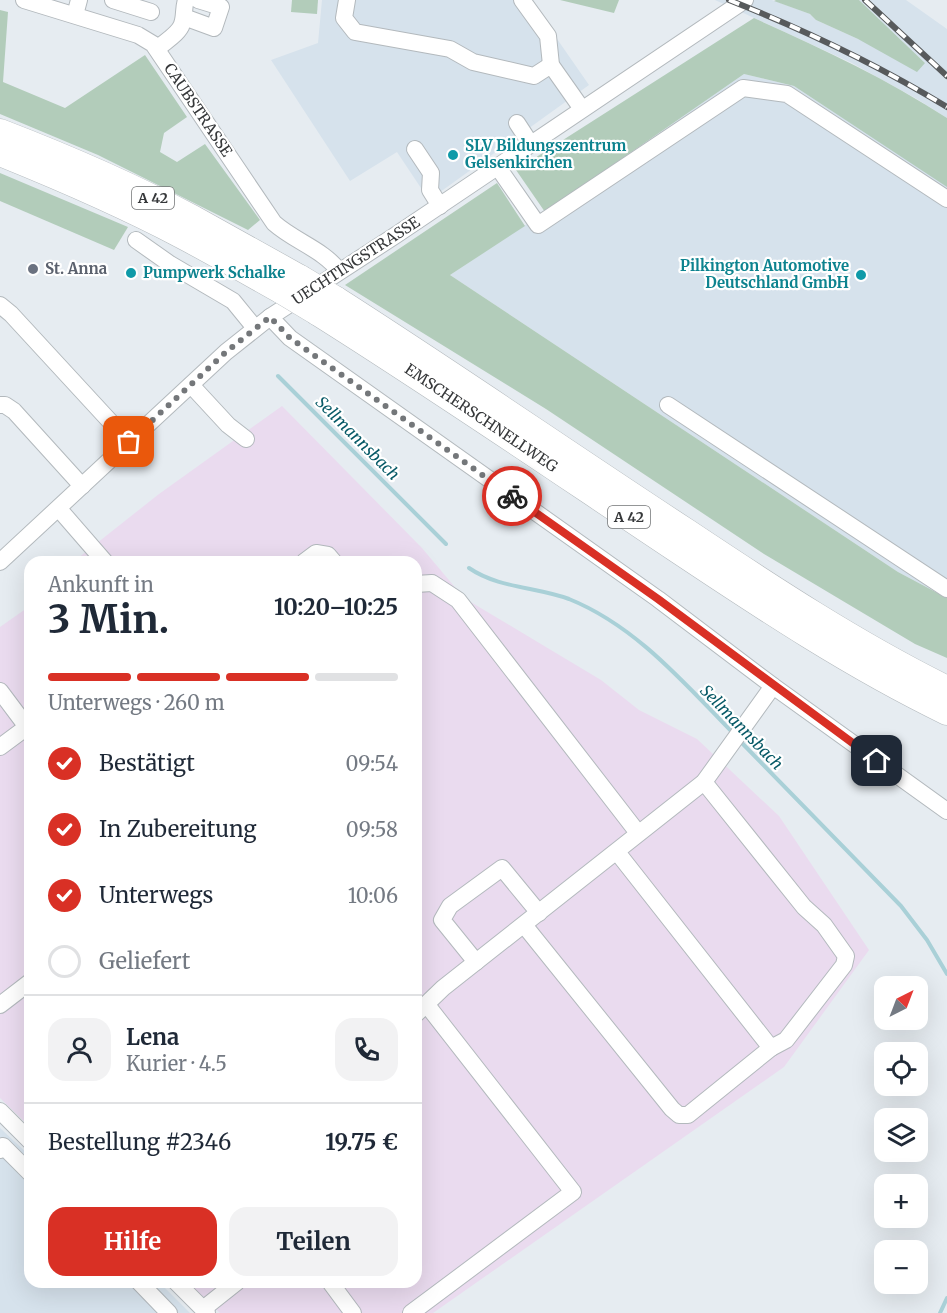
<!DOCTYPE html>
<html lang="de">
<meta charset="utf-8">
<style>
:root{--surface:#fff;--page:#f2f2f3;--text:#1f2937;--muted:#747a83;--line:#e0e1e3;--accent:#d93025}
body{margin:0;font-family:Merriweather,serif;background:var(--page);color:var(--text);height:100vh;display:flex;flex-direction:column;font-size:22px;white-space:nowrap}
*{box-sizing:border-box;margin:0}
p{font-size:20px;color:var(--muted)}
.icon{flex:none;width:33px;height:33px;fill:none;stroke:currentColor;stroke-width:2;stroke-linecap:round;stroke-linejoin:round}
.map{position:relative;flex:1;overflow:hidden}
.side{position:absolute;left:24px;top:556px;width:398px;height:732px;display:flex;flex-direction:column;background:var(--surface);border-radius:18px;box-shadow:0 6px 24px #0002}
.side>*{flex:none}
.needle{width:39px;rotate:42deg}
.tools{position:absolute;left:874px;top:976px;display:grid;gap:12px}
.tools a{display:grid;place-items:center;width:54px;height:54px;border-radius:12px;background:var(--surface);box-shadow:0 6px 24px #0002;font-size:30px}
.pin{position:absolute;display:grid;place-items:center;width:51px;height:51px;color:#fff;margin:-26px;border-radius:12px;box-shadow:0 3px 9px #0006}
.courier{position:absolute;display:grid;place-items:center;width:60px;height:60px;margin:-30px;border:4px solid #d93025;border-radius:50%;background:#fff;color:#222;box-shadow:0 2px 8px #0007}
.headline em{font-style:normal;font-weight:700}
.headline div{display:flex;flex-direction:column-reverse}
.headline{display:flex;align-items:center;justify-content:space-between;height:102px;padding:0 24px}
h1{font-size:39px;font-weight:700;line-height:45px}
.bar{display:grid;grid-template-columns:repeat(4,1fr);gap:9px 6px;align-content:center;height:72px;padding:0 24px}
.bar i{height:8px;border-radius:4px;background:var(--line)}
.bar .active{background:var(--accent)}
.bar p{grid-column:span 4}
.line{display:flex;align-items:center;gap:15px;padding:0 24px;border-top:2px solid var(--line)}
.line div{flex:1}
.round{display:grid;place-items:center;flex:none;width:63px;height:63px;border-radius:18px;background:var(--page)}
ol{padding:0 24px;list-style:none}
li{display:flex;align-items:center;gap:18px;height:66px}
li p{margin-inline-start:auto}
li .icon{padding:6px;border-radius:50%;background:var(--accent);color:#fff;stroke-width:4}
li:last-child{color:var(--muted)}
li i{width:33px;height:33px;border:3px solid var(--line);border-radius:50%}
.action{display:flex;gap:12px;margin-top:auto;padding:12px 24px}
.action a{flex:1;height:69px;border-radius:18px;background:var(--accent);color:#fff;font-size:24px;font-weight:700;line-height:69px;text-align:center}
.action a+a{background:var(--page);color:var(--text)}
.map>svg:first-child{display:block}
</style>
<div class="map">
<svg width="947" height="1313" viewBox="0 0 947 1313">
<rect width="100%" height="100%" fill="#e6ecf1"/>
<g fill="#eadbef">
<polygon points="282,406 422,548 464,598 601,680 639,710 697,739 779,816 869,950 784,1067 433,1313 220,1313 189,1283 416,1282 416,562 73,562 159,494"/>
<polygon points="30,606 30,1127 0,1098 0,627"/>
</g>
<g fill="#d6e2ec">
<polygon points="322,0 530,0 589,85 429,200 397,152 350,181 271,60 318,43"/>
<polygon points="715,0 772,0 810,14 816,20 858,39 925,63 859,0 906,0 947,29 947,118 917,99 852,63"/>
<polygon points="744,74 794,86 947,186 947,598 898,572 450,275 545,212"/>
<polygon points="0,1128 30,1156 30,1282 160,1283 190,1313 0,1313"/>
</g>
<g fill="#b2ccba">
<polygon points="292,0 318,0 317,14 291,12"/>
<polygon points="560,0 619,0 614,13"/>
<polygon points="776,0 859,0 925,63 917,72 858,39 816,20 810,14 774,1"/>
<polygon points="0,10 8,12 3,82 65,108 145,55 187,117 164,133 160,152 177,162 205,144 260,220 248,230 98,155 0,114"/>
<path d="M754 18C820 48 886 78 947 118V187L794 86 744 74 545 212 516 170Z"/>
<polygon points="0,173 128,227 114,250 0,201"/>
<polygon points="497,183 525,226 450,275 898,572 947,598 947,658 915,644 764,554 546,409 345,285"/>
</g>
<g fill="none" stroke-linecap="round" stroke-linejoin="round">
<g stroke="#a9d0d7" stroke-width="4">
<polyline points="278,376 446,544"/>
<path d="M469 568C498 588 536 587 569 599 636 626 684 683 734 734"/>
<polyline points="739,740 901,906 927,940 947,974"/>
<polyline points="940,1313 947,1298"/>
</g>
<g stroke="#b3b9bd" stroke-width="18">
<g id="minor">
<path d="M24 0 138 35 153 44 274 223C294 241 324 250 339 271"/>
<polyline points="113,0 151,12"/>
<polyline points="347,0 344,18 355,32 450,49 473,62 534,76 551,65"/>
<polyline points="522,0 548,36 551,65 582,109"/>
<polyline points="75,15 79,0"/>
<polyline points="184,17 214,28 221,7 198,0"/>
<path d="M157 49C164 42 179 34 182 24 185 16 183 9 186 0"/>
<polyline points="517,123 530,143"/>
<polyline points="415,149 431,173 430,190 440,206"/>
<polyline points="497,166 538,225 743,88 787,94 947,199"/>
<polyline points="136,240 170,264 233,301 255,328"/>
<polyline points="0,305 11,314 129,442"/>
<polyline points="270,317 290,338 658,599 773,686 947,811"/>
<polyline points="191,385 228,425 246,439"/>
<polyline points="0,405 5,405 14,411 82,486"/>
<polyline points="668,405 947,589"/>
<polyline points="59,509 105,562"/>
<polyline points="0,562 226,352 270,317 396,235 745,0"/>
<polyline points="304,562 316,553 328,555 334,562"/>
<polyline points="416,584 432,583 458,600 638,833"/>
<polyline points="0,691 30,731"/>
<polyline points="0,747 27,727"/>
<polyline points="617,852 771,1048 786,1040 844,965 846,956 824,925 804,907 704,782"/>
<polyline points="524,925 672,1109 679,1115 688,1115 771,1048"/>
<polyline points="476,962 442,920 450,906 502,868 539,913"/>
<polyline points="0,1005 30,982"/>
<polyline points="416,1014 443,988 704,782 773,686"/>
<polyline points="0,1111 30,1141"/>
<polyline points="0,1150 3,1146 30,1173"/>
<polyline points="139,1282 169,1313"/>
<polyline points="176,1282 207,1313"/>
<polyline points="330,1282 353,1313"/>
<polyline points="203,1309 237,1282"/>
<polyline points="411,1313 573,1192 427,1005"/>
</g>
</g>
<g stroke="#b3b9bd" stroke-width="27">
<g id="highway">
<path d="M0 132C65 157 130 185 192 218 228 238 264 258 300 278"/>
<path d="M0 153C62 178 122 204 181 235 215 253 248 272 282 291"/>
<path d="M335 299C454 375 569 455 687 532 771 588 856 644 947 689"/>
<path d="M317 312C438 388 556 469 676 549 763 607 852 666 947 712"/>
</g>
</g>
<use href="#minor" stroke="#fff" stroke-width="16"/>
<use href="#highway" stroke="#fff" stroke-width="26"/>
<g stroke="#575a5c" stroke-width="6">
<g id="rail">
<path d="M729 0C805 30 878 65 947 107"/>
<polyline points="865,0 947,76"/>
</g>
</g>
<use href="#rail" stroke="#fff" stroke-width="4" stroke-dasharray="11" stroke-linecap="butt"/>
<g stroke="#b3b9bd" stroke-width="27" stroke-linecap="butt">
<g id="highway-bridge">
<polyline points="300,278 335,299"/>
<polyline points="282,291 317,312"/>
</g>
</g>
<use href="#highway-bridge" stroke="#fff" stroke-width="26"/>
</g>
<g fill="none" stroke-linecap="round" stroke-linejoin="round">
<polyline stroke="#74777a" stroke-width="6" stroke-dasharray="0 10.8" points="129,442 226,352 270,317 290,338 512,496"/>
<polyline stroke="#d93025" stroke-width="8" points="512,496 658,599 877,761"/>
</g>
<g fill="#0f9aa8" stroke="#fff" stroke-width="2">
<circle cx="453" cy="155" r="6"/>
<circle cx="131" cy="273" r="6"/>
<circle cx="861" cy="275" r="6"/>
</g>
<circle fill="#6b7280" stroke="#fff" stroke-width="2" cx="33" cy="269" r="6"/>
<g text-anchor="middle" stroke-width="4.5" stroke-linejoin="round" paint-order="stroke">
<g fill="#fff" stroke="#727475" stroke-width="1.5">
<rect x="132" y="187" width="42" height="22" rx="4.5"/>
<rect x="608" y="506" width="42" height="22" rx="4.5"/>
</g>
<g font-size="14" font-weight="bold" fill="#36383a">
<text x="153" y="203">A 42</text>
<text x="629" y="522">A 42</text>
</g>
<g font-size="15" fill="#36383a" stroke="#fff">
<text transform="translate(198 110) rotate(56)" y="5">CAUBSTRASSE</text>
<text transform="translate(356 261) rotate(-33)" y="5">UECHTINGSTRASSE</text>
<text transform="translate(481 418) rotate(34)" y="5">EMSCHERSCHNELLWEG</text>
</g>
<g font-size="15" font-weight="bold" fill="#0d838f" stroke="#fff" text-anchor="start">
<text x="465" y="151">SLV Bildungszentrum<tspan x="465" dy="17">Gelsenkirchen</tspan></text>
<text x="849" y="271" text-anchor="end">Pilkington Automotive<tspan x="849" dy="17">Deutschland GmbH</tspan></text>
<text x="143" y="278">Pumpwerk Schalke</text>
</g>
<g font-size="15" font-weight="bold" fill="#5b616d" stroke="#fff" text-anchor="start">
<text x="45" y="274">St. Anna</text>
</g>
<g font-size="16" font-style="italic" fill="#085a67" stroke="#fff">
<text transform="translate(358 438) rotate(45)" y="6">Sellmannsbach</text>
<text transform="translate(742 727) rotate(46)" y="6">Sellmannsbach</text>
</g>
</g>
</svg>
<div class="tools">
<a><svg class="needle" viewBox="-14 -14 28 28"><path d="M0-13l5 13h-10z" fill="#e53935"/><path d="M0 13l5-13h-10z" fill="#747a83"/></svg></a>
<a><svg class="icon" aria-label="locate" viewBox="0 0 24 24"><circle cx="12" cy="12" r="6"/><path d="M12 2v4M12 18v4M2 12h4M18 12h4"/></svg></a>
<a><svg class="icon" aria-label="layers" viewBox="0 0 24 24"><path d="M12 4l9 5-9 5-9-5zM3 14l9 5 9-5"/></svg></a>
<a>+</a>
<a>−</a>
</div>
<div class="pin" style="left:129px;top:442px;background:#ea580c"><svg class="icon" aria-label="bag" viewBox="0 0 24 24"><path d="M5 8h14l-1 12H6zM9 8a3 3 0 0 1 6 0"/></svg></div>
<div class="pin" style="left:877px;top:761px;background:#1f2937"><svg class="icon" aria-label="home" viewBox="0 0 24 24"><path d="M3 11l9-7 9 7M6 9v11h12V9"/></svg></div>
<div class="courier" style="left:512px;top:496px"><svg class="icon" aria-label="bike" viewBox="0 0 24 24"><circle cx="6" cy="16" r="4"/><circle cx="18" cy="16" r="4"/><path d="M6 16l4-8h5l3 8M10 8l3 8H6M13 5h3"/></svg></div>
<section class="side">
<div class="headline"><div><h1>3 Min.</h1><p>Ankunft in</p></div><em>10:20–10:25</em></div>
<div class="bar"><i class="active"></i><i class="active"></i><i class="active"></i><i></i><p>Unterwegs · 260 m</p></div>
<ol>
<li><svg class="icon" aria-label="check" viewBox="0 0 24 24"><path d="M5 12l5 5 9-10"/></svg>Bestätigt<p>09:54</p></li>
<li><svg class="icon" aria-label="check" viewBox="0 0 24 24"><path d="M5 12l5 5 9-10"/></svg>In Zubereitung<p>09:58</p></li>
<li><svg class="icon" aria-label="check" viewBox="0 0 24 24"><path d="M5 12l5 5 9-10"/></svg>Unterwegs<p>10:06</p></li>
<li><i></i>Geliefert</li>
</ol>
<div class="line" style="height:108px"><a class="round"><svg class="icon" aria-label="person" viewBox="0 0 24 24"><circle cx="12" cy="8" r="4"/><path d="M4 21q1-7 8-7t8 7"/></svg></a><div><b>Lena</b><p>Kurier · 4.5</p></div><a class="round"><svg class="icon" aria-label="phone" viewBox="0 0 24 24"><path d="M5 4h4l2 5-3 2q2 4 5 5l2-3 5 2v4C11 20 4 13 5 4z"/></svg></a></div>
<div class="line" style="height:78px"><div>Bestellung #2346</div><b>19.75 €</b></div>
<div class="action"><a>Hilfe</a><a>Teilen</a></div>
</section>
</div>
